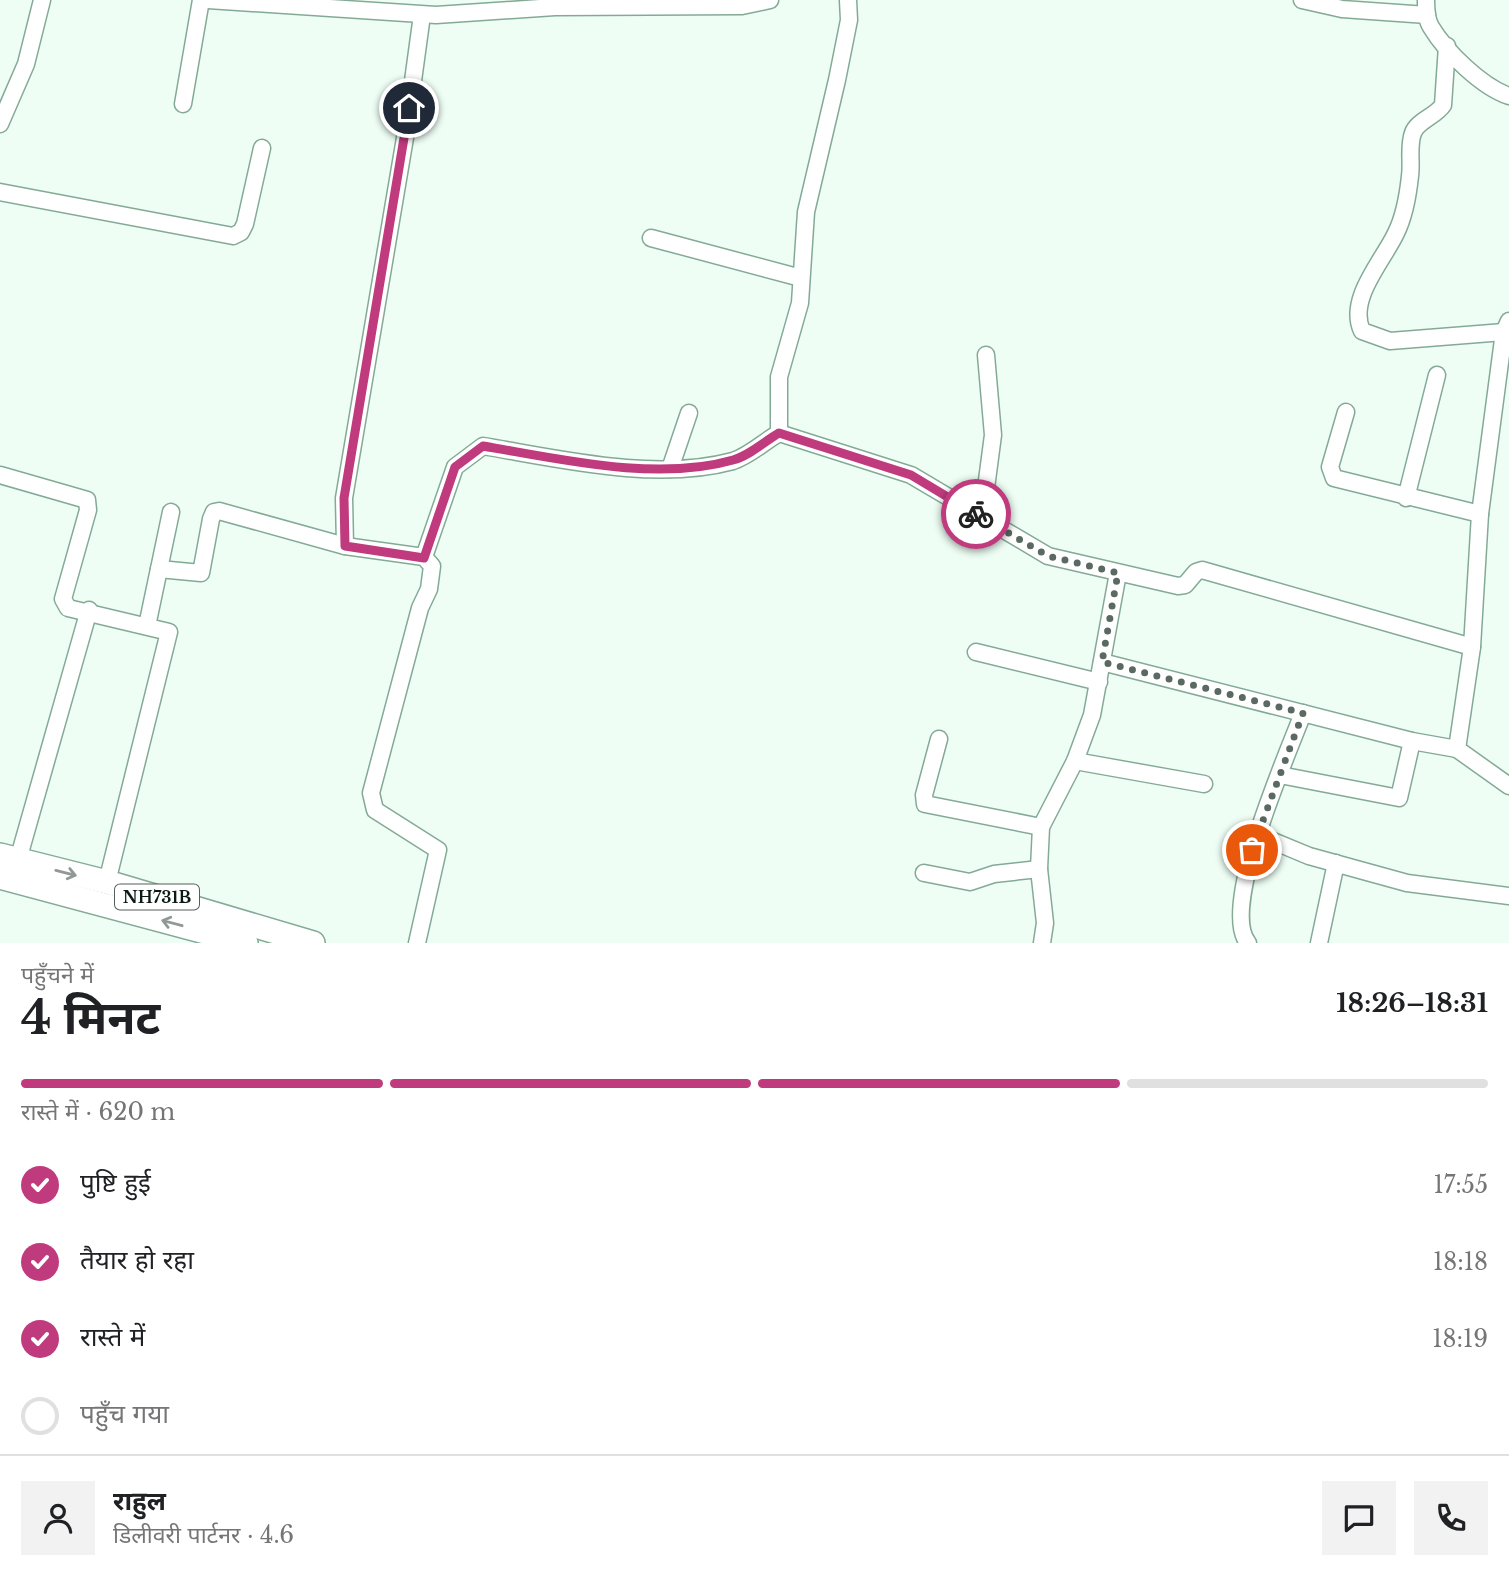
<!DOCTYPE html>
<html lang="hi">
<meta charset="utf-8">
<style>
:root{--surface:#fff;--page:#f2f2f2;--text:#202124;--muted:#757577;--line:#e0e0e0;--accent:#c03b7e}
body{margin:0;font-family:"Libre Baskerville","Noto Sans Devanagari",serif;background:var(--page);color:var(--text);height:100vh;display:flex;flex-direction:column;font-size:26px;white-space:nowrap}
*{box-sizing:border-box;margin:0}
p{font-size:23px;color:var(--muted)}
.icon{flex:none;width:38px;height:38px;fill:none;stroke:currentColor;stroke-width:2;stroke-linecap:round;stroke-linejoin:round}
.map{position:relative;height:943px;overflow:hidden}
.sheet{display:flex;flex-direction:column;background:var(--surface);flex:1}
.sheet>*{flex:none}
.pin{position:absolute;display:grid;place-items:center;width:60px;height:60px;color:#fff;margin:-30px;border:4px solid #fff;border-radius:50%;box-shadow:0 2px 7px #0007}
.courier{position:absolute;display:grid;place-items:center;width:70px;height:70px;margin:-35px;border:5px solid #c03b7e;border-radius:50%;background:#fff;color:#222;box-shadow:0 2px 9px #0007}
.overview em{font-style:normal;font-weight:700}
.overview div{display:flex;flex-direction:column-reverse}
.overview{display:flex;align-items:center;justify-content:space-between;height:119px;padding:0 21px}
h1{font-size:46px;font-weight:700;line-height:52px}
.bar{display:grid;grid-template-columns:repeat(4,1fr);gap:10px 7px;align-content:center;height:84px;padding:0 21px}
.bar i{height:9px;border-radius:5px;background:var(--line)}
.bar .active{background:var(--accent)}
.bar p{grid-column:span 4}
.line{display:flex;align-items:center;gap:18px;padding:0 21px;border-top:2px solid var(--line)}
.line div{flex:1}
.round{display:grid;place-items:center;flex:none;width:74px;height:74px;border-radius:0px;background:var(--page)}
ol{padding:0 21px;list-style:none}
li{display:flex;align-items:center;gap:21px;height:77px}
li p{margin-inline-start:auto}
li .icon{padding:7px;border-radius:50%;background:var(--accent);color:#fff;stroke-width:4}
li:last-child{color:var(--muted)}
li i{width:38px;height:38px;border:4px solid var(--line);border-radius:50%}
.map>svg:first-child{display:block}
</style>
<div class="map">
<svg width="1509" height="943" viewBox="0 0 1509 943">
<rect width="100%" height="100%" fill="#eefef5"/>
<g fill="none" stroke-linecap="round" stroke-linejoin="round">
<g stroke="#84aa97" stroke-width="19">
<g id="minor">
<polyline points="208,0 436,15 555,7 742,6 770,0"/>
<polyline points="1302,0 1342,9 1427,15"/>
<path d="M1426 0C1426 9 1426 19 1431 27 1446 52 1482 87 1509 96"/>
<path d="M1447 46 1443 105C1436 116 1417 121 1413 133 1408 146 1412 163 1410 176 1408 195 1404 217 1396 233 1383 261 1347 299 1362 331L1390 341 1504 332"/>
<polyline points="183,104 201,0"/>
<polyline points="0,124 26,64 42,0"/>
<polyline points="0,192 233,236 241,232 245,224 262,148"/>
<polyline points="651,238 801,278"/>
<polyline points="1346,412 1330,467 1334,478 1480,514"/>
<polyline points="779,433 911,475 1048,556 1178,586 1185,585 1196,572 1202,570 1472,647 1457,749 1509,786"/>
<polyline points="670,469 689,413"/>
<polyline points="0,475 87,500 88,510 63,599 68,608 169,632 107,882"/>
<polyline points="1406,498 1437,375"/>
<polyline points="982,518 993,435 986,355"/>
<polyline points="345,546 344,498 406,132 422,15"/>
<path d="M424 557 455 467 483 446C560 459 656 482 733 461 749 456 765 441 779 433V377L800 303 806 212 837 80 849 20 848 0"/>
<polyline points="159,569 201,573 211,519 214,512 219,511 345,546 424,557 432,566 429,589 420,608 371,793 375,810 438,850 417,943"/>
<polyline points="147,626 171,512"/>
<polyline points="1472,647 1480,514 1504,332 1509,321"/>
<polyline points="976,652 1099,682"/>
<polyline points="1102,662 1412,741 1457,749"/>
<polyline points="939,739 924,795 925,804 1041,827"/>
<polyline points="1075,761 1204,784"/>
<polyline points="1280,775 1399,798 1412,741"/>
<polyline points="1256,834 1309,856 1407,883 1509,896"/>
<polyline points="18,860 89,610"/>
<polyline points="924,873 970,882 994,874 1039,869"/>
<polyline points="1042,943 1045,923 1039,869 1041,827 1075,761 1092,715 1118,573"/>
<path d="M1248 943C1219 908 1287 756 1303 713"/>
<polyline points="1319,943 1336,863"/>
</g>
</g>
<g stroke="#84aa97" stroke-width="26">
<g id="highway">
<polyline points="0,855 107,882 313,943"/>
<polyline points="0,877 246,943"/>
</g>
</g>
<use href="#minor" stroke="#fff" stroke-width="16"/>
<use href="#highway" stroke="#fff" stroke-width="23"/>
</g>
<defs><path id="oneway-shaft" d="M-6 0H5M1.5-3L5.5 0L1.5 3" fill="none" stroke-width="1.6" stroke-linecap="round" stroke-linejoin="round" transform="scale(1.75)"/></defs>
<g stroke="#919895">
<use href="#oneway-shaft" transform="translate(66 873) rotate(14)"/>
<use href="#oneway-shaft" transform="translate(172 923) rotate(-165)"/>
</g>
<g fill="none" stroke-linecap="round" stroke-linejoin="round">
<polyline stroke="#5a6a62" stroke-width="7" stroke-dasharray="0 12.6" points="976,514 1048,556 1118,573 1102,662 1303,713 1252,850"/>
<path stroke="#c03b7e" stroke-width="9" d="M409 108 344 498 345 546 424 558 455 467 483 446C560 459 657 482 733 460 749 456 765 441 779 433L911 475 976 514"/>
</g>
<g text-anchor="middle" stroke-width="5" stroke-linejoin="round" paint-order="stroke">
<rect fill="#fff" stroke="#545f5a" stroke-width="2" x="115" y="884.5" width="84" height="25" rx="5"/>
<g font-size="16" font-weight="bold" fill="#0b1a13">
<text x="157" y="903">NH731B</text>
</g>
</g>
</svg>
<div class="pin" style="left:1252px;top:850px;background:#ea580c"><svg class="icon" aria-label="bag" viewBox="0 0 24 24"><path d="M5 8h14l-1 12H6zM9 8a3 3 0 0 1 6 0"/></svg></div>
<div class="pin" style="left:409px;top:108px;background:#1f2937"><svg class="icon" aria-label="home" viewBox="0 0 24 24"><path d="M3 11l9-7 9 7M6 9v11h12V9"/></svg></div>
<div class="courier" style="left:976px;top:514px"><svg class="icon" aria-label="bike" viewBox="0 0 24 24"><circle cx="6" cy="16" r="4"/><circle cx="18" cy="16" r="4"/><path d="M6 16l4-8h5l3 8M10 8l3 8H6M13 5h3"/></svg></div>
</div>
<section class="sheet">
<div class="overview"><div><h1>4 मिनट</h1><p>पहुँचने में</p></div><em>18:26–18:31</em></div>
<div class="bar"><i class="active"></i><i class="active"></i><i class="active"></i><i></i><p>रास्ते में · 620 m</p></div>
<ol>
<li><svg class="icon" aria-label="check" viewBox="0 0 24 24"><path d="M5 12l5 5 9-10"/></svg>पुष्टि हुई<p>17:55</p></li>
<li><svg class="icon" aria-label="check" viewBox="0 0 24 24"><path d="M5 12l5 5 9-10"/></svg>तैयार हो रहा<p>18:18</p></li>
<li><svg class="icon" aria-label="check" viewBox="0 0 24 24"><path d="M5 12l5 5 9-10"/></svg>रास्ते में<p>18:19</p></li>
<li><i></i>पहुँच गया</li>
</ol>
<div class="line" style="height:126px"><a class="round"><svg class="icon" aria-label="person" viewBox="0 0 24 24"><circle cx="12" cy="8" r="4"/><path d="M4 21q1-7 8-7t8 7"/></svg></a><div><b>राहुल</b><p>डिलीवरी पार्टनर · 4.6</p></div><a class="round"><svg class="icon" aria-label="chat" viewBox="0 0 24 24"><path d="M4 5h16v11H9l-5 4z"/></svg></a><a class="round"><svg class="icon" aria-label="phone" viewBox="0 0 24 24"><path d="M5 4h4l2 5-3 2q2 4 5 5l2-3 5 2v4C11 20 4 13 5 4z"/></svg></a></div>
</section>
